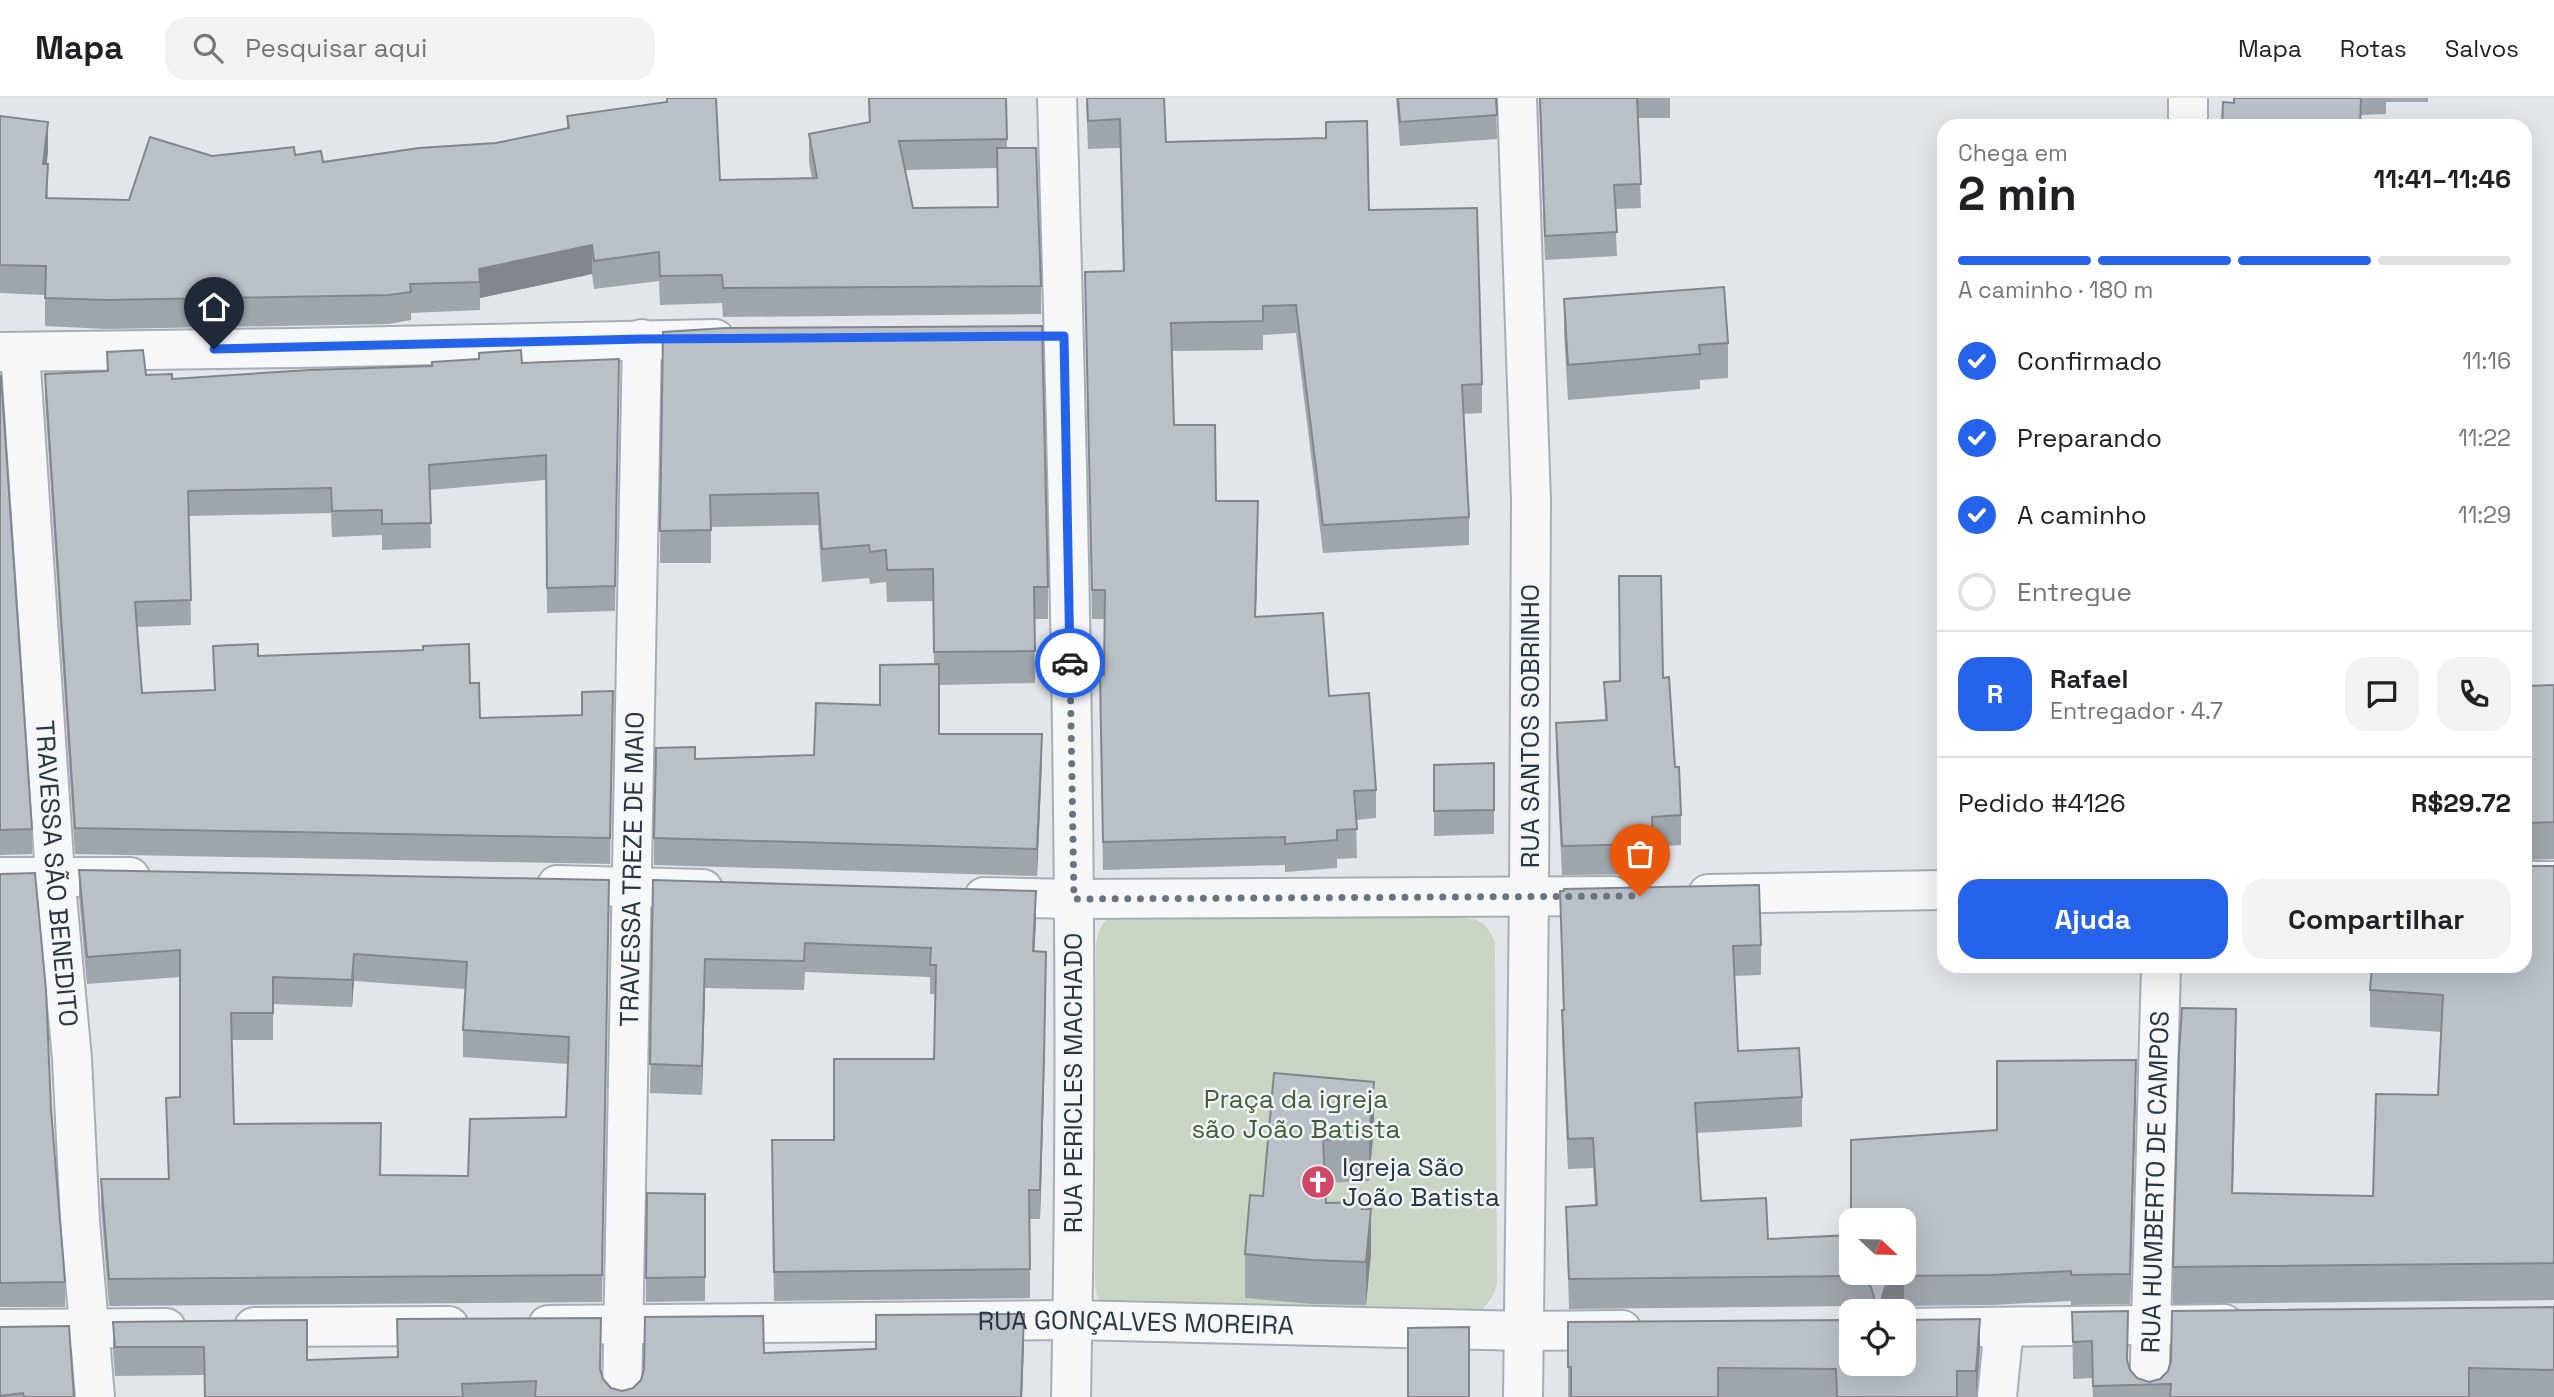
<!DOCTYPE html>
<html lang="pt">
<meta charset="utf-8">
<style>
:root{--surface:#fff;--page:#f2f2f2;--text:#202124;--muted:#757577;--line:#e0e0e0;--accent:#2563eb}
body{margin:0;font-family:"Space Grotesk",sans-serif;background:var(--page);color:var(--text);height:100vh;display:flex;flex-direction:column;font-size:26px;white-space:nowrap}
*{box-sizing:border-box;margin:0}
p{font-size:23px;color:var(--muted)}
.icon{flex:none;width:38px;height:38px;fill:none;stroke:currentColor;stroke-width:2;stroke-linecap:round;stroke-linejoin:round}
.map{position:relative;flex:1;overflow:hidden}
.drawer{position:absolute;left:1937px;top:21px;width:595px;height:854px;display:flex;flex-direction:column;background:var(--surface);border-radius:21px;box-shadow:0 7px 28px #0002}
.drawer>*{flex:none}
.needle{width:46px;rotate:112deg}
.tools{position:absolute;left:1839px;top:1110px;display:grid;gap:14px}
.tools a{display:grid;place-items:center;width:77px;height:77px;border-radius:14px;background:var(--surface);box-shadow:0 7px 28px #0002;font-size:35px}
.pin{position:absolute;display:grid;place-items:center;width:60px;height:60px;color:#fff;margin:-72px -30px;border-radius:50% 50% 50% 0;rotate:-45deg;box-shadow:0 0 7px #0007}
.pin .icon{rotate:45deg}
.courier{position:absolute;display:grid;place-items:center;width:70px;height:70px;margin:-35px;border:5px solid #2563eb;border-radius:50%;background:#fff;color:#222;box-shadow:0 2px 9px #0007}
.headline em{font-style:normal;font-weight:800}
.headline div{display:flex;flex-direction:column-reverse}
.headline{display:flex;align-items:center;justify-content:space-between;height:119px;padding:0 21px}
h1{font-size:46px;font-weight:800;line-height:52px}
.bar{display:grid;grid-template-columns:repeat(4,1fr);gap:10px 7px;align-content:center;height:84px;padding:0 21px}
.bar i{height:9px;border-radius:5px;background:var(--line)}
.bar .selected{background:var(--accent)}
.bar p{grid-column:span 4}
.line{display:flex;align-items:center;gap:18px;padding:0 21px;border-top:2px solid var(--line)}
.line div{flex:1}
.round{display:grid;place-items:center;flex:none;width:74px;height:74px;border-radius:21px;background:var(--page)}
ol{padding:0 21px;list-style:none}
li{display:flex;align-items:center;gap:21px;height:77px}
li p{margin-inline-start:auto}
li .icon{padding:7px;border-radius:50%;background:var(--accent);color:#fff;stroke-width:4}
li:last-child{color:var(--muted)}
li i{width:38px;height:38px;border:4px solid var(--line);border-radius:50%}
.primary-button{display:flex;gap:14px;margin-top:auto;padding:14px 21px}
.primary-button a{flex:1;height:80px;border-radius:21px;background:var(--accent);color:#fff;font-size:28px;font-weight:800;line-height:80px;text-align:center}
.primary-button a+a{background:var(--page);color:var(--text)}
header{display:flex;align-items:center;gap:42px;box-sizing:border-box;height:98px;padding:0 35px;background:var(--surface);border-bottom:2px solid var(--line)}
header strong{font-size:33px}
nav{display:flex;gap:38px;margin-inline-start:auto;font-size:24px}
.search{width:490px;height:63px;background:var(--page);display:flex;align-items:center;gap:18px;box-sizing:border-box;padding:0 24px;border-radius:21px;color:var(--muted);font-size:26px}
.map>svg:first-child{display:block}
</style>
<header>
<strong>Mapa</strong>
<div class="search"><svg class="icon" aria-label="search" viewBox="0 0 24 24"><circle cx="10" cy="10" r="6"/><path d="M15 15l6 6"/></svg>Pesquisar aqui</div>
<nav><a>Mapa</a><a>Rotas</a><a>Salvos</a></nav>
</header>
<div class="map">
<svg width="2554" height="1299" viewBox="0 0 2554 1299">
<rect width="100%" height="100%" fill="#e2e6eb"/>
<path fill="#c9d5c3" d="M1131 811 1452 819C1477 821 1486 820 1495 845L1497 1186C1494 1198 1489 1205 1480 1214L1106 1207 1097 1199 1095 1188 1096 845C1101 820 1109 819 1131 811Z"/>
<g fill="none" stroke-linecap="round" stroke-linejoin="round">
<g stroke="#a7adb5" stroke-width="42">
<g id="minor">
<path d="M1057 0C1070 433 1080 866 1071 1299"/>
<polyline points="1517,0 1531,402 1529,800 1523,1299"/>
<polyline points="2188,28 2188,0"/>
<polyline points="0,254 296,250 715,241"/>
<path id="s1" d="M20 254 55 777 72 961 80 1123 95 1299"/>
<polyline points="0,779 130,779"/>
<polyline points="2525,783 2554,783"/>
<polyline points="557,787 703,791"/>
<polyline points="1708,796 1944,792"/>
<polyline points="984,799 1074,801 1613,798"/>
<path id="s2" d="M548 1227 1072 1222 1524 1233 1622 1232"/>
<polyline points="254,1229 449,1228"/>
<polyline points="1904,1230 2224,1226"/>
<polyline points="0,1231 166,1230"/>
<path id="s3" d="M622 1299 642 241"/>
<polyline points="1997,1299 2004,1229"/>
<path id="s4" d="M2149 1299 2161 868"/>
</g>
</g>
<use href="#minor" stroke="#f5f7f9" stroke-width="38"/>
</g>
<g fill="#9fa5ac" fill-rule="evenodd">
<path d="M666 0H716L720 82 812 80 809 65V36L869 24 868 0H1006L1007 50 1041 188V216L723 219 722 205 660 207 659 183 594 191 592 176 480 200V212L411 215V222L389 226 106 231 45 228V197L0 195V18L48 53 47 66 48 100 129 102 212 58 295 57 323 64 496 45 567 31V18L666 4ZM997 70V109L913 110 905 72Z"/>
<polygon points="1086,0 1164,0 1166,44 1369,112 1482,286 1482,315 1463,316 1469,419 1469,447 1323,455 1296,235 1263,237 1263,252 1172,253 1174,327 1216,403 1258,432 1256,518 1329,598 1376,692 1376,720 1356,722 1357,760 1337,761 1337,770 1285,774 1285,767 1103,772 1100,606 1104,577 1104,521 1092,521 1085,174 1123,173 1120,50 1088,51"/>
<polygon points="1396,0 1496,0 1497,41 1400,48"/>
<polygon points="1539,0 1670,0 1670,20 1638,20 1641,110 1615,111 1617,158 1545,162"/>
<polygon points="2233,0 2428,0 2428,4 2386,4 2386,16 2361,17 2361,28 2222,28 2233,5"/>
<polygon points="1564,201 1728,245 1728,280 1700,282 1700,291 1568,302 1564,236"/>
<polygon points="663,234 1048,489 1048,521 1034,521 1035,585 939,587 939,636 1042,663 1037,778 654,767 654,740 695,661 814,657 934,566 933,503 887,504 886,484 870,486 869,480 822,484 818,427 711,429 711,465 660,465"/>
<polygon points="107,254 146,277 172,281 522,265 619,261 615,513 547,515 546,382 430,392 431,450 382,452 382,437 332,439 331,415 189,418 191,527 137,529 142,595 214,592 213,548 258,558 470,585 480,620 582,617 613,593 610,766 75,756 45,301 45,276 107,273"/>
<polygon points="0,278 32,731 32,756 0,757"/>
<polygon points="1663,580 1681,717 1681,747 1653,749 1653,776 1562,777 1556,655 1556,625 1605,622 1604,584"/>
<polygon points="2554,587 2554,761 2525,762 2525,588"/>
<polygon points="1494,665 1494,736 1434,738 1434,667"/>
<polygon points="2554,768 2554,1202 2173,1206 2173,1169 2236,948 2233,1095 2373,1098 2438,997 2441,934 2370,929 2370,892 2527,861"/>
<path d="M79 772 609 782 602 1204 109 1208 101 1109V1081H168L166 1000 180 999V879L87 886 79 799ZM354 883 465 891 463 932V959L568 966 566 1019 468 1078 380 1077 234 1026 231 942H273V906L352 909Z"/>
<polygon points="0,776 51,1011 65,1184 65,1209 0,1209"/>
<polygon points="653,782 1036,822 1034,853 1046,883 1044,989 1040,1121 1030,1121 1030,1200 774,1203 772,1071 834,1042 934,961 935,896 930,896 930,879 805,874 804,892 705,890 702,997 650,995"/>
<polygon points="1560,793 1761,847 1761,877 1734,878 1738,953 1802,999 1802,1029 1697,1035 1701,1103 1768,1141 1851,1137 1997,1032 2136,992 2130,1206 2071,1207 2071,1203 1992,1207 1904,1208 1894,1211 1892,1213 1865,1213 1852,1208 1569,1211 1566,1109 1595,1107 1593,1070 1568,1071 1562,942 1562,912 1563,912"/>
<polygon points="1274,975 1374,1028 1369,1083 1325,1085 1326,1105 1363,1111 1371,1155 1366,1207 1312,1206 1245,1200 1245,1156 1263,1098"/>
<polygon points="705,1096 705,1203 646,1204 646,1180"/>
<polygon points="2554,1209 2554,1299 2093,1299 2092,1280 2073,1281 2072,1214 2128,1266 2130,1272 2137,1280 2149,1284"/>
<polygon points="397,1221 601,1273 603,1281 611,1290 622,1293 764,1255 1024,1244 1022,1299 204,1299 204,1277 115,1278 113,1252 113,1224 307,1262 397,1259"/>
<polygon points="1568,1224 1980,1251 1977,1299 1568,1299"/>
<polygon points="0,1229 74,1299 0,1299"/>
</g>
<g fill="#82868c">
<polygon points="48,24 48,53 43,95 43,66"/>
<polygon points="592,147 592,176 480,200 479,171"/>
<polygon points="1258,403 1258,432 1255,547 1255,519"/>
<polygon points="1042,636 1042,663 1037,778 1037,751"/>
<polygon points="1036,793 1036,822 1033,882 1033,853"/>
<polygon points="1046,854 1044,989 1040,1121 1040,1092"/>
<polygon points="354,856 354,883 352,909 352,882"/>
<polygon points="705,861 705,890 702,997 702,968"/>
<polygon points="2236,911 2236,948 2232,1132 2232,1095"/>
<polygon points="2136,962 2136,992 2130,1206 2130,1176"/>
<polygon points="1374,984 1374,1028 1369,1083 1369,1039"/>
<polygon points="1371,1111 1371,1155 1366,1207 1366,1164"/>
<polygon points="1904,1178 1904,1208 1894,1211 1892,1213 1882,1213 1882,1199 1885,1189 1894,1181"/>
<polygon points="1024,1216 1024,1244 1022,1299 1021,1299"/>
<polygon points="1980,1221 1980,1251 1976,1299 1976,1273"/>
</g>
<g fill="#b9c0c8" stroke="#82868c" stroke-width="2" fill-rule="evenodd">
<polygon points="667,0 716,0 720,82 817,80 809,36 870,24 869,0 1006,0 1007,41 899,43 913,110 998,109 997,50 1036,50 1041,188 723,190 722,177 660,178 659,154 594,163 592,147 479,171 480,184 410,186 411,194 389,197 106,202 45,200 46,168 0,167 0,18 48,24 43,66 48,66 46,100 129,102 150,39 212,58 294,49 295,57 321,53 323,64 419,50 496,45 569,30 567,18 667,4"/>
<polygon points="1087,0 1164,0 1166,44 1326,40 1326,24 1367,23 1369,112 1477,110 1482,286 1462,287 1469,419 1323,427 1296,207 1263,208 1263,223 1171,225 1174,327 1215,327 1216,403 1258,403 1255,519 1323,515 1329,598 1369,595 1376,692 1354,693 1357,731 1337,732 1337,742 1285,746 1285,739 1103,744 1100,577 1104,577 1105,492 1092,492 1085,174 1124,173 1120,21 1088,23"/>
<polygon points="1398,0 1496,0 1497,17 1400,24"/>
<polygon points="1540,0 1637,0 1641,86 1614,87 1617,134 1545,138"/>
<polygon points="2234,0 2361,0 2360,28 2222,28 2223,4 2234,5"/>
<polygon points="1724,189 1728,245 1699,247 1700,256 1568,267 1564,201"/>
<polygon points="1042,228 1048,489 1034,489 1035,553 934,554 933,471 887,472 886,452 870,454 869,447 822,451 818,395 710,397 711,432 660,433 663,234 725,230"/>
<polygon points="143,252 146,277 172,276 172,281 309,272 432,268 432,264 479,261 479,255 521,252 522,265 619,261 615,488 547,490 546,357 429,367 431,425 382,426 382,412 332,413 331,390 188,393 191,502 135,504 142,595 215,592 213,548 258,546 258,558 423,552 423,548 469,546 470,585 479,585 480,620 582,617 582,594 613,593 610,740 75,730 45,276 108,273 107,254"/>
<polygon points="0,278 1,278 32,731 0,732"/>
<polygon points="1619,478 1661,478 1663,580 1669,579 1675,669 1679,669 1681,717 1652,719 1653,746 1562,748 1556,625 1607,622 1604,584 1620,583"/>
<polygon points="939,566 939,636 1042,636 1037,751 654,740 656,650 695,649 695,661 814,657 816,605 880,607 880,567"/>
<polygon points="2554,587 2554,724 2525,725 2525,588"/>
<polygon points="1494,665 1494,712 1434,713 1434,667"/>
<polygon points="2528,768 2554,768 2554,1165 2173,1169 2179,955 2182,910 2236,911 2232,1095 2373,1098 2376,996 2438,997 2443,897 2370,892 2372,868 2525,868 2525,861 2527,861"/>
<path d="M79 772 609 782 602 1177 109 1181 101 1081H169L166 1000 180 999V852L87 859ZM354 856 467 864 463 932 569 939 566 1019 470 1021 468 1078 380 1077 381 1025 234 1026 231 915H273V879L352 882Z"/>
<polygon points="35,775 46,892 51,1011 65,1184 0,1185 0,776"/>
<polygon points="653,782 1036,793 1033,853 1046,854 1044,960 1040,1092 1029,1092 1030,1171 774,1174 772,1042 834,1042 834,961 934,961 936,867 930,867 931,850 805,845 804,863 705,861 702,968 650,966"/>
<path d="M1759 787 1761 847 1733 848 1738 953 1799 950 1802 999 1695 1005 1701 1103 1766 1100 1768 1141 1851 1137V1042L1997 1032V963L2136 962 2130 1176 2071 1177V1173L1992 1177 1904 1178 1894 1181 1885 1189 1882 1199 1885 1210 1887 1213H1869L1871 1211 1874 1199 1871 1189 1863 1181 1852 1178 1569 1181 1566 1109 1597 1107 1593 1040 1568 1041 1562 912H1564L1560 793H1564V791ZM1852 1122H1904V1174H1852Z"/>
<polygon points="1274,975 1374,984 1369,1039 1323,1042 1326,1105 1363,1104 1362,1111 1371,1111 1366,1164 1312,1162 1245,1156 1250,1097 1263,1098"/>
<polygon points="647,1095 705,1096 705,1179 646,1180"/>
<polygon points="2554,1209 2554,1272 2469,1270 2469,1299 2170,1299 2171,1286 2093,1288 2092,1243 2073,1244 2072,1214 2128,1213 2127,1262 2130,1272 2137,1280 2149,1284 2160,1281 2168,1273 2171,1263 2172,1213"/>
<polygon points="1024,1216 1021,1299 535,1299 536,1283 462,1286 463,1299 205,1299 204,1249 115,1249 113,1224 307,1222 307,1262 398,1259 397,1221 601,1220 600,1271 603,1281 611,1290 622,1293 633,1290 641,1282 644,1271 645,1219 763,1218 764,1255 876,1251 876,1217"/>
<polygon points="1980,1221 1976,1273 1957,1273 1957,1299 1837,1299 1836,1271 1718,1270 1718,1299 1571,1299 1571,1269 1568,1269 1568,1224 1852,1222 1852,1265 1904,1265 1904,1222"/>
<polygon points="69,1228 74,1299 24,1299 23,1295 0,1298 0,1229"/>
<polygon points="1469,1229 1469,1299 1408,1299 1408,1230"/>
</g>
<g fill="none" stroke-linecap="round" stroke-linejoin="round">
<polyline stroke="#6a737e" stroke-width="7" stroke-dasharray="0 12.6" points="1070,565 1074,801 1640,798"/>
<polyline stroke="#2563eb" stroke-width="9" points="214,251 642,241 1064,238 1070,565"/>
</g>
<defs>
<g id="church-disc" transform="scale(1.75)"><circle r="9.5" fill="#d04767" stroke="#f2f5f8"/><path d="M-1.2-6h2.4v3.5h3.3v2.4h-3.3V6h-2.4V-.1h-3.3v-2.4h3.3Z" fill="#fff"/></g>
</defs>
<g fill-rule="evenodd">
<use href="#church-disc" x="1318" y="1084"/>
</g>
<g text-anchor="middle" stroke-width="5" stroke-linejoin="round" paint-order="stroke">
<g font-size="26" fill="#2a3543" stroke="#f2f5f8">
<text transform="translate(1530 628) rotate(-90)" y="9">RUA SANTOS SOBRINHO</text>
<text dy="9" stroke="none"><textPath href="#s3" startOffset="528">TRAVESSA TREZE DE MAIO</textPath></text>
<text dy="9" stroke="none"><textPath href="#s1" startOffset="523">TRAVESSA SÃO BENEDITO</textPath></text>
<text transform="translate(1073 985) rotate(-90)" y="9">RUA PERICLES MACHADO</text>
<text dy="9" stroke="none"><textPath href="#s4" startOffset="215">RUA HUMBERTO DE CAMPOS</textPath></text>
<text dy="9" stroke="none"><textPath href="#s2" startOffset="588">RUA GONÇALVES MOREIRA</textPath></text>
</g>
<g font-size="26" fill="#425f37" stroke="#f2f5f8">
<text x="1296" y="1010">Praça da igreja<tspan x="1296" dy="30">são João Batista</tspan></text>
</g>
<g font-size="26" fill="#2a3543" stroke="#f2f5f8" text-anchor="start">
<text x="1342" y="1078">Igreja São<tspan x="1342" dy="30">João Batista</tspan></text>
</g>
</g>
</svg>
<div class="tools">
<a><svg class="needle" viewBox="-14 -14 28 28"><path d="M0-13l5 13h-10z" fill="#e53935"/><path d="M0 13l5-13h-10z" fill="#757577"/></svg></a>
<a><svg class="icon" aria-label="locate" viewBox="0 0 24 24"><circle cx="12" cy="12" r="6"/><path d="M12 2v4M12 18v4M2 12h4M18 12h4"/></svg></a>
</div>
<div class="pin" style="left:1640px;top:798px;background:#ea580c"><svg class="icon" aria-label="bag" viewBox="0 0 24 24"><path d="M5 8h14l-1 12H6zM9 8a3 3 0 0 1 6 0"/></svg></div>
<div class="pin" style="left:214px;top:251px;background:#1f2937"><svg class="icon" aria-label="home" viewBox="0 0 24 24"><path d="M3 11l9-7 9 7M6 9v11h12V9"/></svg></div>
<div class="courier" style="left:1070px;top:565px"><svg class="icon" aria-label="car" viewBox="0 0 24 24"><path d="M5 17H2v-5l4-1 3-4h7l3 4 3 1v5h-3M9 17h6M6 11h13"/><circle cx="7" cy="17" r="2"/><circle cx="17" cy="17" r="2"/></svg></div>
<section class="drawer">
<div class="headline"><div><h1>2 min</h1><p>Chega em</p></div><em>11:41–11:46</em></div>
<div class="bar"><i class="selected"></i><i class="selected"></i><i class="selected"></i><i></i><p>A caminho · 180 m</p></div>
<ol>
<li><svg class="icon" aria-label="check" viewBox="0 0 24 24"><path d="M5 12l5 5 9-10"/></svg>Confirmado<p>11:16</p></li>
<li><svg class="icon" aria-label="check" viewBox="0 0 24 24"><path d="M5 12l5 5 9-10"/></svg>Preparando<p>11:22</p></li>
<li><svg class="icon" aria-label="check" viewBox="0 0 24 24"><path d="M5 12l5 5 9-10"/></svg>A caminho<p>11:29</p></li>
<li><i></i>Entregue</li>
</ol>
<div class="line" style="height:126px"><b class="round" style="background:var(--accent);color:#fff">R</b><div><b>Rafael</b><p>Entregador · 4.7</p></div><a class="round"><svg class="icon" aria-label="chat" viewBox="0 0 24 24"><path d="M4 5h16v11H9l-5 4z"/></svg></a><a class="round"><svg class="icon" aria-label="phone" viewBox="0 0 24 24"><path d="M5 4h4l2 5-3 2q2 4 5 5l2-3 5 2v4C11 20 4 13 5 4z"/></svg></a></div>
<div class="line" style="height:91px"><div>Pedido #4126</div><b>R$29.72</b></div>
<div class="primary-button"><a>Ajuda</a><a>Compartilhar</a></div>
</section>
</div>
